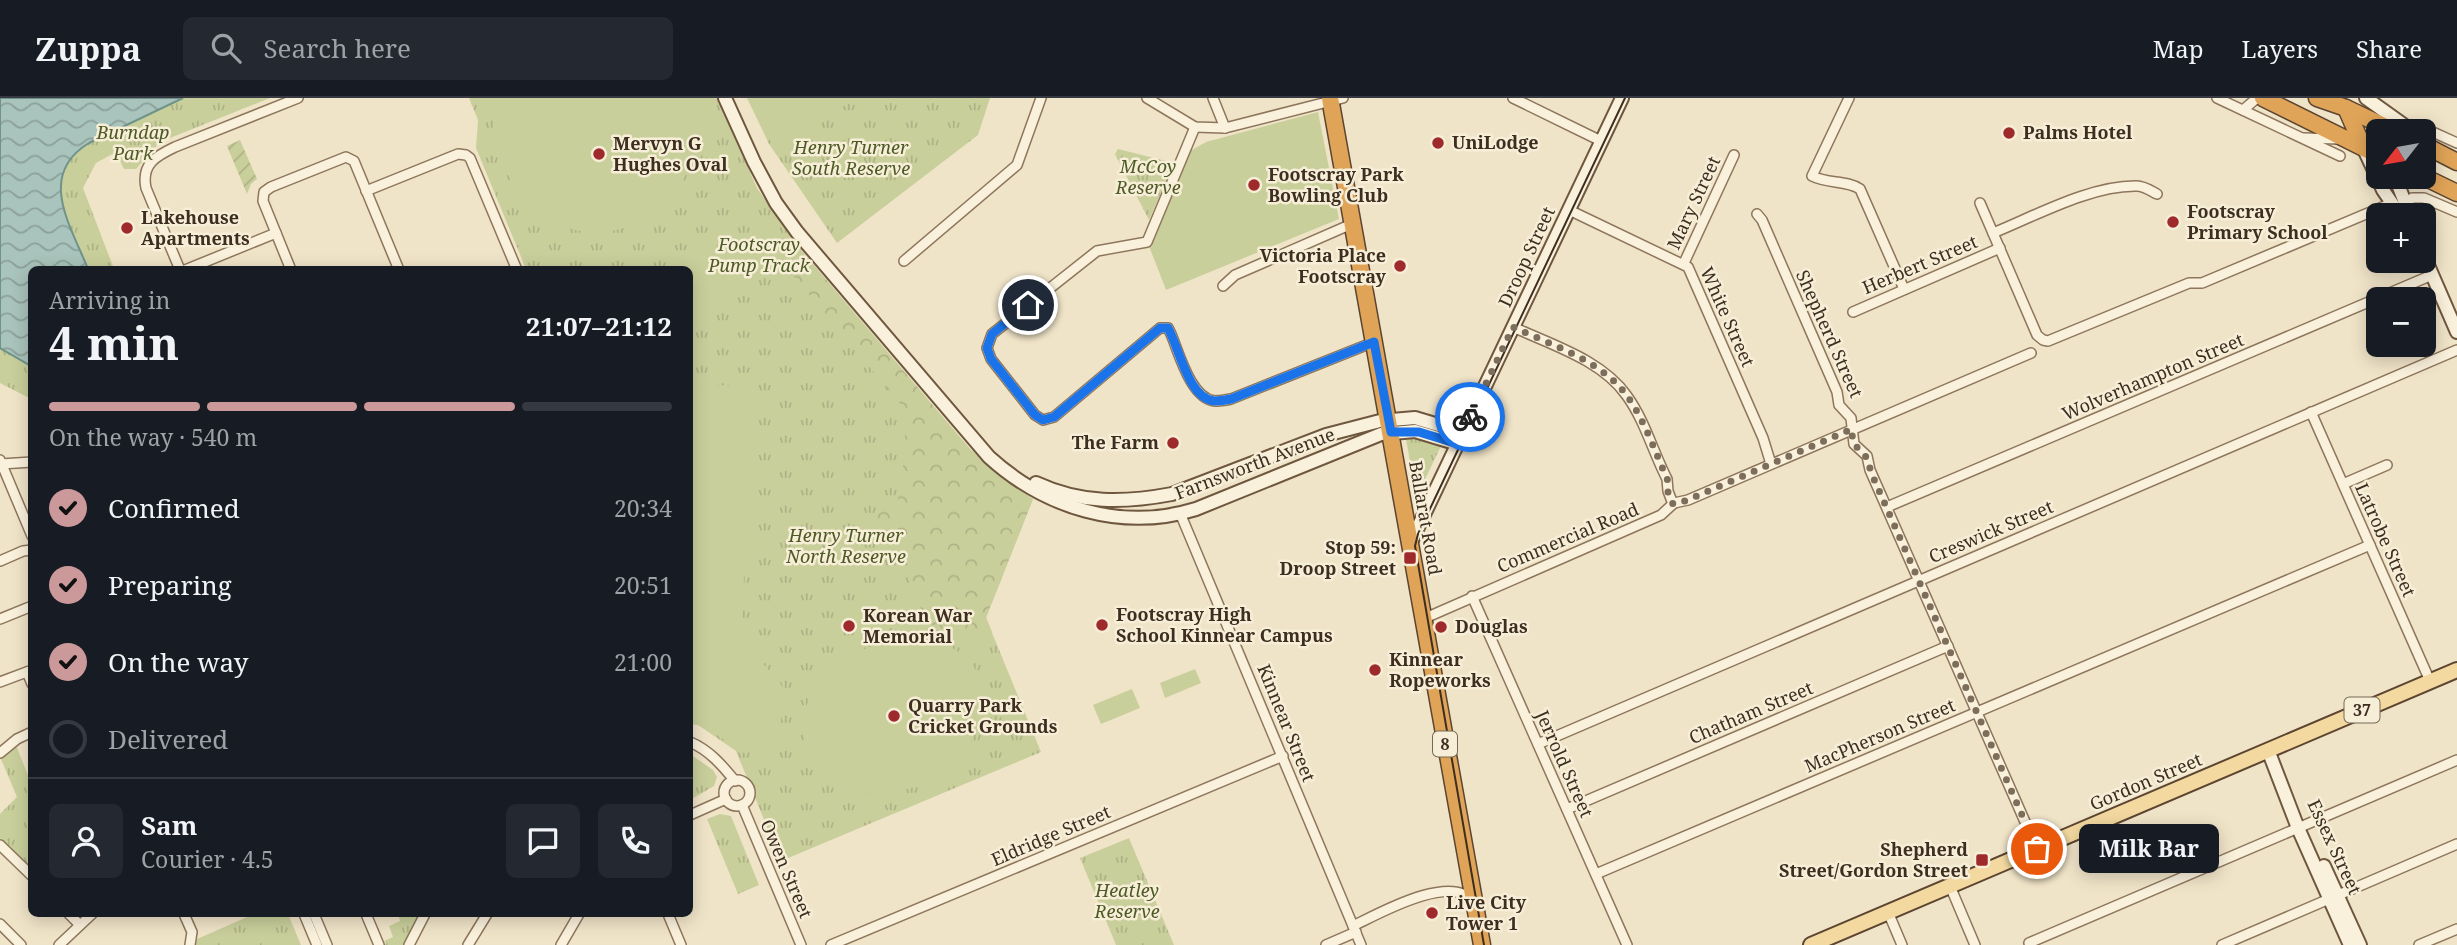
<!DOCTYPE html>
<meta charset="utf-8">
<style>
:root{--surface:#171b24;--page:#242831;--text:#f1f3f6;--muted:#9ea1a6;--line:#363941;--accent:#cc999b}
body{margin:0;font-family:"Noto Serif",serif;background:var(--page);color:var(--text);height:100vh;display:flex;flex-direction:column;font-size:26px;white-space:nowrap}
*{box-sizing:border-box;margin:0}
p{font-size:23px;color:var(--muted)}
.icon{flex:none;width:38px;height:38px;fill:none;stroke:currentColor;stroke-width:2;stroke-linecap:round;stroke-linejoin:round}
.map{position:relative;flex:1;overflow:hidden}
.details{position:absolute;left:28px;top:168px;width:665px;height:651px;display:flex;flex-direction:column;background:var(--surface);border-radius:10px;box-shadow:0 4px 18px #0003}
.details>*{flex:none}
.needle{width:46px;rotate:239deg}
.controls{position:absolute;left:2366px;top:21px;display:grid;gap:14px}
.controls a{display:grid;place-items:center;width:70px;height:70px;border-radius:10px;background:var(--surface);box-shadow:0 4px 18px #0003;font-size:35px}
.pin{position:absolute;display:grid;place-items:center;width:60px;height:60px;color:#fff;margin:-30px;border:4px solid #fff;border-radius:50%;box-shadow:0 2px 7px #0007}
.courier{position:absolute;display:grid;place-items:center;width:70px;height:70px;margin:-35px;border:5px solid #1a73e8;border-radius:50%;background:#fff;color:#222;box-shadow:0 2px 9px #0007}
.bubble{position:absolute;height:49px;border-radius:10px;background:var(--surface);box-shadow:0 4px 18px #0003;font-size:23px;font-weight:700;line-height:49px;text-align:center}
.overview em{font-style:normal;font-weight:700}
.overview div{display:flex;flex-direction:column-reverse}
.overview{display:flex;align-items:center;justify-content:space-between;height:119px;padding:0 21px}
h1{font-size:46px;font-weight:700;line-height:52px}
.bar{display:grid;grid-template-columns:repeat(4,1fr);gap:10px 7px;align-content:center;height:84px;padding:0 21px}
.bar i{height:9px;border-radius:5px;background:var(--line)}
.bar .active{background:var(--accent)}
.bar p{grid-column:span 4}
.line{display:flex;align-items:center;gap:18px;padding:0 21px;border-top:2px solid var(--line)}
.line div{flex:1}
.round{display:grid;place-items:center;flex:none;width:74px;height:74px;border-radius:10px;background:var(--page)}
ol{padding:0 21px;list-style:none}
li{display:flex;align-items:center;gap:21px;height:77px}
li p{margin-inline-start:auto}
li .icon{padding:7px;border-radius:50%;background:var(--accent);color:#111;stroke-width:4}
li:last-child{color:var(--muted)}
li i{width:38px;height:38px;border:4px solid var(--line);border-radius:50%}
header{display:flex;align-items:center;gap:42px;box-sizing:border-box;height:98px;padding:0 35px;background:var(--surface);border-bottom:2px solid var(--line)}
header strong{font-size:33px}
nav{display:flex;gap:38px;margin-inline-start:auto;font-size:24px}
.search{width:490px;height:63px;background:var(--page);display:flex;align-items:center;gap:18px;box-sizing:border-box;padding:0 24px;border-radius:10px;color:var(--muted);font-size:26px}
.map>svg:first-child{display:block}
</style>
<header>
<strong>Zuppa</strong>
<div class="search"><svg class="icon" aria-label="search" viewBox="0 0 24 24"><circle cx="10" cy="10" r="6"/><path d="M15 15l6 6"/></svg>Search here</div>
<nav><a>Map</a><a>Layers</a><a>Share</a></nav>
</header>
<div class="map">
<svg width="2457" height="847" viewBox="0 0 2457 847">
<defs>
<pattern id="grass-tufts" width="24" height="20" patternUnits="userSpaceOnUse" patternTransform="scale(1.75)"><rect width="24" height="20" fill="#c9cf9b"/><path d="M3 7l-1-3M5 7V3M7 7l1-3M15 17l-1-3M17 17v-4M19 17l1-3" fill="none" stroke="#aeb285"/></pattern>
<pattern id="forest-crowns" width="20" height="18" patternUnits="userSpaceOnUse" patternTransform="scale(1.75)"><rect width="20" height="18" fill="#c9cf9b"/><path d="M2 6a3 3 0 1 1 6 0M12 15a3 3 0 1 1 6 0" fill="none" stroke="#aeb285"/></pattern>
<pattern id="garden-furrows" width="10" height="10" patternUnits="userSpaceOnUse" patternTransform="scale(1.75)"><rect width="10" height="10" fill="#c9cf9b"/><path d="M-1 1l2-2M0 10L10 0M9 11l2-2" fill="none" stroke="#aeb285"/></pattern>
<pattern id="water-waves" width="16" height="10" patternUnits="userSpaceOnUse" patternTransform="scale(1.75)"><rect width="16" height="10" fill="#a9c4bc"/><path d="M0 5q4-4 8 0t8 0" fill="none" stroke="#8ba098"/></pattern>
</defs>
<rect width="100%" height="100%" fill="#f0e4c8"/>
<g fill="url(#grass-tufts)">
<path d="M183 0H270L160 44 136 71H124L116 54 96 65 83 90 114 171H88C71 128 36 76 89 45Z"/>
<polygon points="469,0 717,0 757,90 811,167 970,351 1003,381 1033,401 986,520 1041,654 781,763 736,653 698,627 690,626 690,172 526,171 476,50 478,22"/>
<polygon points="747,0 990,0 978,37 837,145 769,46"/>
<polygon points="1118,51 1174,65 1149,122 1115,56"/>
<polygon points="0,250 31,268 31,301 0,285"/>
<polygon points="1410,339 1420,340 1441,348 1419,394 1415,392 1406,341"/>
<polygon points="16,647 31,685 31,772 0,740 0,716 17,699 1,661"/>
<polygon points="690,656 713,672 717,679 714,688 690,702"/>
<polygon points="720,716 731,718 759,787 738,796 707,721"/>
<polygon points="1129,740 1174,847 1116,847 1080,760"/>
<polygon points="254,816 288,816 301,847 195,847 197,841"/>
<polygon points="398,816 421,816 405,847 383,847 386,846 384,843 393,839 389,828 400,823"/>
</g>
<polygon fill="url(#forest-crowns)" points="791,140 970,351 1003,381 1033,401 986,519 992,534 969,546 927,524 904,471 870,420 897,406 903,370 907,314 787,170 798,163 784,145"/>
<polygon fill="url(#garden-furrows)" points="240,42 257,81 251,86 247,96 227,48"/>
<g fill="#c9cf9b">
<path d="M490 0H707C712 21 705 42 695 61 683 85 662 110 638 124 600 144 550 134 522 100 500 72 493 34 490 0Z"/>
<polygon points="754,0 849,0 851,5 772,39"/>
<polygon points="1318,14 1339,121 1166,192 1149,148 1190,53 1206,44"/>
<polygon points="703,150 740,195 690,238 690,172 678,171"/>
<polygon points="727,287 753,306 750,373 758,402 750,429 750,450 744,478 742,541 783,589 780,636 750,654 744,655 699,625 690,622 690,604 695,590 690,587 690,294 702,288"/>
<path d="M902 541C1033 536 992 695 877 695 858 696 838 690 823 677 811 666 804 651 803 635 800 582 855 546 902 541Z"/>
<polygon points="1195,571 1201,585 1165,600 1160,585"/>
<polygon points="1132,591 1140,610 1101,626 1093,607"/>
</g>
<path fill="url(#water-waves)" stroke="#6f938a" stroke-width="2" d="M0 0H183L89 45C36 77 71 128 88 171L32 172 31 268 0 250Z"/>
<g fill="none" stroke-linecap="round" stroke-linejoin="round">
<g stroke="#8d765c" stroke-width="12">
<g id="street">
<polyline points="1147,0 1195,29 1225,30 1343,0"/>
<polyline points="1213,0 1225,30"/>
<polyline points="1513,0 1601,43"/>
<path d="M1849 0 1812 78C1828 86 1847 82 1860 91L1904 191"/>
<polyline points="2217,0 2340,58"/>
<polyline points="2243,12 2257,0"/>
<path d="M1195 29 1147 144 1097 153 992 236 987 250 991 261 1035 317 1043 322 1054 319 1160 230H1168L1171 236C1179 255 1191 301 1215 303 1220 303 1226 302 1231 301L1374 244"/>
<polyline points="2407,30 2426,31 2457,45"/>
<polyline points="2304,40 2339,41"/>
<polyline points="366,93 458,56 466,57 470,60 517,172"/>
<polyline points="1980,105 2037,237 2043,242 2048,243 2189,185 2202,185 2392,105"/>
<polyline points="2406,106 2412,100 2424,100 2457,114"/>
<polyline points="1569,112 1688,169 1763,340 1771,366"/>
<polyline points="1757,116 1762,122 1837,294 1839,307 1851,320 1854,346 1867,358 1870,372 2037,751"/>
<path d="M1993 135C2035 118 2091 87 2137 88 2144 88 2151 93 2157 96"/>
<polyline points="904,163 1017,67 1041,0"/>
<polyline points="1684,165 1734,57"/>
<path d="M180 172 146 90C141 66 156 58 175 49L298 0"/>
<polyline points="185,172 276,135"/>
<polyline points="291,172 263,103 264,94 271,89 346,59 354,63 399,172"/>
<polyline points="1223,188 1235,177 1354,125"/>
<polyline points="1853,214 2000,150"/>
<path d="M1513 229C1552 247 1602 262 1627 298 1645 323 1653 354 1667 381L1668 393 1673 406"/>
<polyline points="2311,314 2430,583"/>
<polyline points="0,362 32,438"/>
<polyline points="1,366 32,364"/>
<polyline points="2343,386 2387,367"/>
<polyline points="1887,409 2432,177"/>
<polyline points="1180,415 1361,847"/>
<polyline points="0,463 23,453 32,452"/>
<polyline points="1472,498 1627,847"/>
<polyline points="0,521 32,508"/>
<polyline points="1423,521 1661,417 1674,405 1688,402 2031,255"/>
<polyline points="27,574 32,586"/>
<polyline points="0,584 32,572"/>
<path d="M690 644C709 652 722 667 735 683"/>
<polyline points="1538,646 2457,252"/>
<polyline points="0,655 17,641 32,634"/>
<circle cx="737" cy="695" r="13"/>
<polyline points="742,707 801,847"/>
<polyline points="1567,711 1948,548"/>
<polyline points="690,717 726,701"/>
<polyline points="0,747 32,778"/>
<polyline points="1596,776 2370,447"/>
<polyline points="1950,788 1975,847"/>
<polyline points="1888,814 1902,847"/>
<polyline points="69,816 80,827"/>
<polyline points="184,816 192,834 190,847"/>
<polyline points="304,816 317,847"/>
<polyline points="314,816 327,847"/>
<polyline points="366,816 379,847"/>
<polyline points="668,816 681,847"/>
<polyline points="0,826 21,847"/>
<path d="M1353 828C1378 816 1452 774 1473 804"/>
<polyline points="2029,845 2457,662"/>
<polyline points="59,847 92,816"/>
<polyline points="409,847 425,816"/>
<polyline points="468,847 487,816"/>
<polyline points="561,847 579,816"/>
<polyline points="831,847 1283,658"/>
<polyline points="1326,847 1356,834"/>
<polyline points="2222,847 2457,746"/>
<polyline points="2419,847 2457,831"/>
</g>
</g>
<g stroke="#6f573f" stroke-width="16">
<g id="secondary">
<path d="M725 0 754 64 776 105 797 134 989 359C1045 410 1122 434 1196 411L1381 336 1415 333 1458 346"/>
<polyline points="2366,0 2412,33"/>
<polyline points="2363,49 2383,92 2400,117"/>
<polyline points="2395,79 2410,117"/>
<polyline points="2424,158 2457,234"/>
<path d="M1036 385C1081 406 1124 405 1172 396L1326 337 1380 323 1415 320 1445 329H1466"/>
<polyline points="1410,446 1622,0"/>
<polyline points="2268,652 2298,730 2350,847"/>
<polyline points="2324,768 2360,847"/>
</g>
</g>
<g stroke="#5b4430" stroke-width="18">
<polyline id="primary" points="1811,847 2457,572"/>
</g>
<g stroke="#5b4430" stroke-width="19">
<g id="highway">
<polyline points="1330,0 1482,847"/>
<polyline points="2263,0 2378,57"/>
<polyline points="2317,0 2346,10 2394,33"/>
<polyline points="2346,10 2363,49"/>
<polyline points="2424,47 2457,64"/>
<polyline points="2424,79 2457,95"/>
</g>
</g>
<use href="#street" stroke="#faf1dc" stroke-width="9"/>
<use href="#secondary" stroke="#faf1dc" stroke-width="12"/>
<use href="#primary" stroke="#f3d9a0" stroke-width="14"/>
<use href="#highway" stroke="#e0a458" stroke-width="16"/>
<polyline stroke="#3d2e20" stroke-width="2" points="1484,847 1415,448 1418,436 1625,0"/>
</g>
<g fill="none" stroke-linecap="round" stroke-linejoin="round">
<path stroke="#7c6e5b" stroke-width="7" stroke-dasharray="0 12.6" d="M1470 319 1513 229C1551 247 1598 261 1625 295 1644 320 1655 354 1668 383V396L1673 406 1685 403 1852 331C1851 356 1869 350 1870 372L2037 751"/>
<path stroke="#1a73e8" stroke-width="9" d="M1028 207 992 236 987 250 991 261 1035 317 1043 322 1054 319 1160 230H1168C1179 249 1188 300 1214 303 1220 303 1226 302 1231 301L1374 244 1391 334H1419L1458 346 1470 319"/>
</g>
<g fill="#9e2a2b" stroke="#f7eed8" stroke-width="2.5">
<circle cx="2009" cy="35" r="7"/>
<circle cx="1438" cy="45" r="7"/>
<circle cx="599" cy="56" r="7"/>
<circle cx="1254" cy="87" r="7"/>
<circle cx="2173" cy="124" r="7"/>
<circle cx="127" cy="130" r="7"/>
<circle cx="1400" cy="168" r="7"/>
<circle cx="1173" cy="345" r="7"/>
<rect x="1403" y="453" width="14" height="14" rx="3.5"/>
<circle cx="1102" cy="527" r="7"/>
<circle cx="849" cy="528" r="7"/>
<circle cx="1441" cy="529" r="7"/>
<circle cx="1375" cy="572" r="7"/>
<circle cx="894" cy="618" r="7"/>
<rect x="1975" y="755" width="14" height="14" rx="3.5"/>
<circle cx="1432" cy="815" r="7"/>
</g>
<g text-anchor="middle" stroke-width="5" stroke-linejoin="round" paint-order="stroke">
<g fill="#f7eed8" stroke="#756857" stroke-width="2">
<rect x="2344.5" y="599.5" width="35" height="25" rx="5"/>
<rect x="1433" y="633.5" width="24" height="25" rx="5"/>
</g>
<g font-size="16" font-weight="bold" fill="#3d2e20">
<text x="2362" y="618">37</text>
<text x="1445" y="652">8</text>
</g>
<g font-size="18" font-style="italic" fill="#4d5a26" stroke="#f7eed8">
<text x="133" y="41">Burndap<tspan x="133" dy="21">Park</tspan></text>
<text x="851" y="56">Henry Turner<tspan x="851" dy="21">South Reserve</tspan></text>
<text x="1148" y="75">McCoy<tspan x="1148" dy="21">Reserve</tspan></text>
<text x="759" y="153">Footscray<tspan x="759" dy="21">Pump Track</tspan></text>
<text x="846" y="444">Henry Turner<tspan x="846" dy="21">North Reserve</tspan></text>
<text x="1127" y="799">Heatley<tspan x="1127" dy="21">Reserve</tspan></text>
</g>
<g font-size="18" font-weight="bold" fill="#3d2e20" stroke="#f7eed8" text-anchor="start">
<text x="2023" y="41">Palms Hotel</text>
<text x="1452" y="51">UniLodge</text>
<text x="613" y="52">Mervyn G<tspan x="613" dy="21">Hughes Oval</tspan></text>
<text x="1268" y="83">Footscray Park<tspan x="1268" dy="21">Bowling Club</tspan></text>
<text x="2187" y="120">Footscray<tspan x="2187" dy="21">Primary School</tspan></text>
<text x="141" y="126">Lakehouse<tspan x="141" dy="21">Apartments</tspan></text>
<text x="1386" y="164" text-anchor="end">Victoria Place<tspan x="1386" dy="21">Footscray</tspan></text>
<text x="1159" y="351" text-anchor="end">The Farm</text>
<text x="1396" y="456" text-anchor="end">Stop 59:<tspan x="1396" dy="21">Droop Street</tspan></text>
<text x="1116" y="523">Footscray High<tspan x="1116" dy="21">School Kinnear Campus</tspan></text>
<text x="863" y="524">Korean War<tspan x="863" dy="21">Memorial</tspan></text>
<text x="1455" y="535">Douglas</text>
<text x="1389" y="568">Kinnear<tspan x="1389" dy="21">Ropeworks</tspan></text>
<text x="908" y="614">Quarry Park<tspan x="908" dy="21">Cricket Grounds</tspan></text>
<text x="1968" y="758" text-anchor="end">Shepherd<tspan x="1968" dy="21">Street/Gordon Street</tspan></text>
<text x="1446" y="811">Live City<tspan x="1446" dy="21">Tower 1</tspan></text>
</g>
<g font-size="18" fill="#3d2e20" stroke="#f7eed8">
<text transform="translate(1694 105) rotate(-65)" y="6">Mary Street</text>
<text transform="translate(1527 159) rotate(-65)" y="6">Droop Street</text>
<text transform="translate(1920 167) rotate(-23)" y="6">Herbert Street</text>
<text transform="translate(1727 219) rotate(66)" y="6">White Street</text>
<text transform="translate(1829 236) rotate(66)" y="6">Shepherd Street</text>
<text transform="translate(2153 279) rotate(-23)" y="6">Wolverhampton Street</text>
<text transform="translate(1255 366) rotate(-21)" y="6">Farnsworth Avenue</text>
<text transform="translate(1425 420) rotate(80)" y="6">Ballarat Road</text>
<text transform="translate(1991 434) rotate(-23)" y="6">Creswick Street</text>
<text transform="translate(1568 440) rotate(-23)" y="6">Commercial Road</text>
<text transform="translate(2385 442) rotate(66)" y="6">Latrobe Street</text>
<text transform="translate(1751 615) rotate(-23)" y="6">Chatham Street</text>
<text transform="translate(1286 625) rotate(68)" y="6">Kinnear Street</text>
<text transform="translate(1880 638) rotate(-23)" y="6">MacPherson Street</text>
<text transform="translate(1564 666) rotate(66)" y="6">Jerrold Street</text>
<text transform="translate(2146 684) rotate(-23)" y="6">Gordon Street</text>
<text transform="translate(1051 738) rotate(-23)" y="6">Eldridge Street</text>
<text transform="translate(2334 749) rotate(65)" y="6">Essex Street</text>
<text transform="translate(786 771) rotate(67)" y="6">Owen Street</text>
</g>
</g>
</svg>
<div class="controls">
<a><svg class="needle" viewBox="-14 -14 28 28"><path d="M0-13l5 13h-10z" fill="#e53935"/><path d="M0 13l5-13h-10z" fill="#9ea1a6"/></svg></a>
<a>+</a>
<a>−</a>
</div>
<div class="pin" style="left:2037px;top:751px;background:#ea580c"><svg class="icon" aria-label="bag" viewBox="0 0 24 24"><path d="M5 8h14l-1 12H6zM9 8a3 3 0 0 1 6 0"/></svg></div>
<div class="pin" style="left:1028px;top:207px;background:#1f2937"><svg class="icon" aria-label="home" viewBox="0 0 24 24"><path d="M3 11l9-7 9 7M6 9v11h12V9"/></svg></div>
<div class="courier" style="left:1470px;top:319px"><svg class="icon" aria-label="bike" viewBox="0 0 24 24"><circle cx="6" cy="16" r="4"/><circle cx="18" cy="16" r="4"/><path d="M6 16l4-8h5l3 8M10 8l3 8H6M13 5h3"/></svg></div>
<div class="bubble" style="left:2079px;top:726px;width:140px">Milk Bar</div>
<section class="details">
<div class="overview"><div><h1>4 min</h1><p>Arriving in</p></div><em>21:07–21:12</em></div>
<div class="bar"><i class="active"></i><i class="active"></i><i class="active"></i><i></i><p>On the way · 540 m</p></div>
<ol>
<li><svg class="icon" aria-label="check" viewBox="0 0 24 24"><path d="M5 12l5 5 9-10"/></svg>Confirmed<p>20:34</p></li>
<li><svg class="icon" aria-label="check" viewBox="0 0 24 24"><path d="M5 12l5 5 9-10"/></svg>Preparing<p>20:51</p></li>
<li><svg class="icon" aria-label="check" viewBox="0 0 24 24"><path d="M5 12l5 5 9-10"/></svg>On the way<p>21:00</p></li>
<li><i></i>Delivered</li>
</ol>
<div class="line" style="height:126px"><a class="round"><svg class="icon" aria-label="person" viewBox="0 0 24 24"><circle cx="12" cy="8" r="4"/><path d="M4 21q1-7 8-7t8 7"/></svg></a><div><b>Sam</b><p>Courier · 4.5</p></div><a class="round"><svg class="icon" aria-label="chat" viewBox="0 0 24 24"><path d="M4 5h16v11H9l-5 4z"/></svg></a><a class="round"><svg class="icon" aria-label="phone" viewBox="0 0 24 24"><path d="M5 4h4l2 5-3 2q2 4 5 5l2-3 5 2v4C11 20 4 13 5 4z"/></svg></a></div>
</section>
</div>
